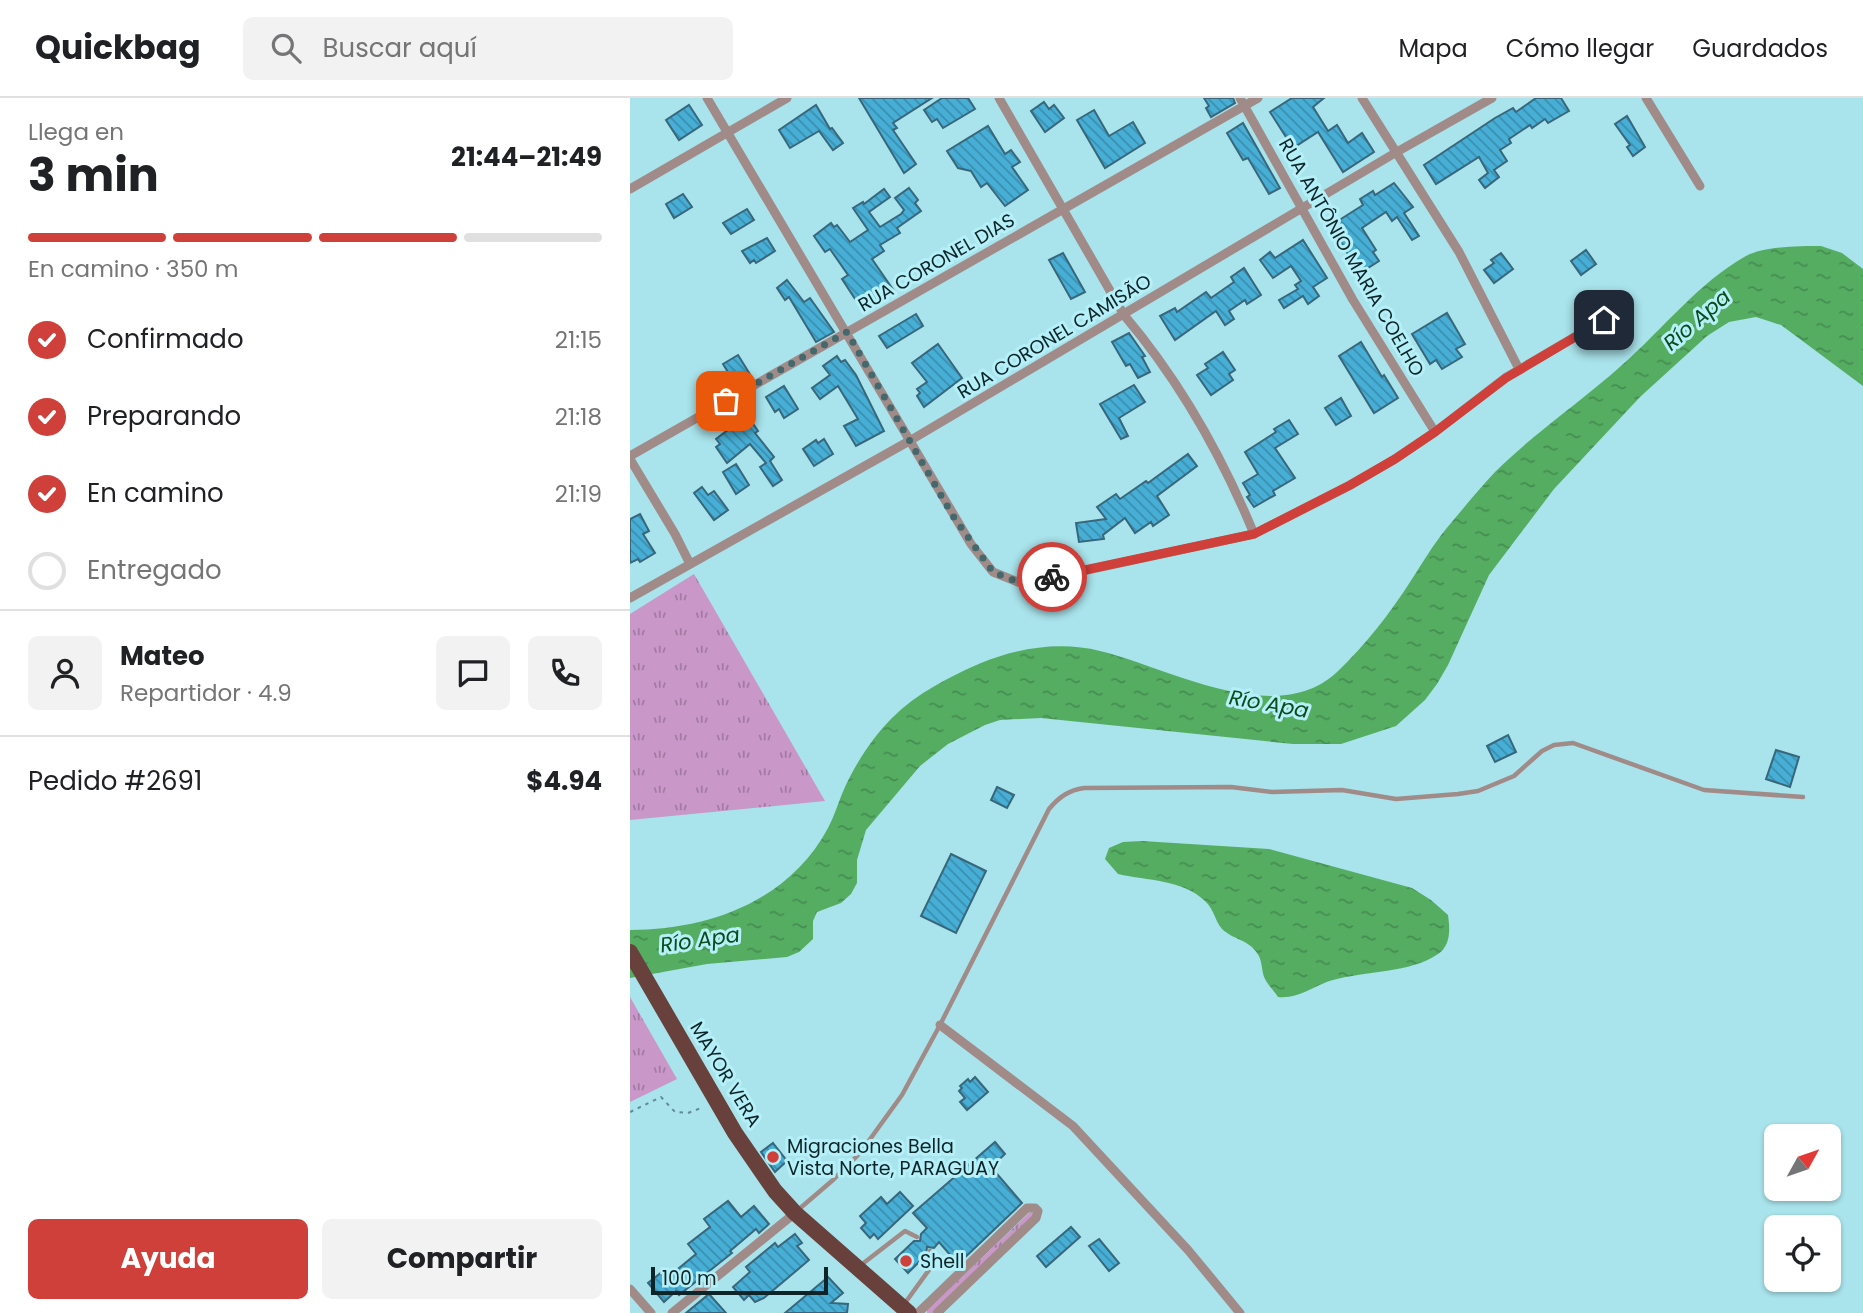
<!DOCTYPE html>
<html lang="es">
<meta charset="utf-8">
<style>
:root{--surface:#fff;--page:#f2f2f2;--text:#202124;--muted:#757577;--line:#e0e0e0;--accent:#ce4039}
body{margin:0;font-family:Poppins,sans-serif;background:var(--page);color:var(--text);height:100vh;display:flex;flex-direction:column;font-size:26px;white-space:nowrap}
*{box-sizing:border-box;margin:0}
p{font-size:23px;color:var(--muted)}
.icon{flex:none;width:38px;height:38px;fill:none;stroke:currentColor;stroke-width:2;stroke-linecap:round;stroke-linejoin:round}
.map{position:relative;flex:1;overflow:hidden}
.sheet{display:flex;flex-direction:column;background:var(--surface);width:630px}
.sheet>*{flex:none}
.needle{width:46px;rotate:50deg}
.fabs{position:absolute;left:1134px;top:1026px;display:grid;gap:14px}
.fabs a{display:grid;place-items:center;width:77px;height:77px;border-radius:10px;background:var(--surface);box-shadow:0 2px 5px #0004;font-size:35px}
.scale{position:absolute;left:21px;bottom:18px;width:177px;box-sizing:border-box;padding-left:7px;border:4px solid #0d2528;border-top:0;font-size:19px;line-height:24px;white-space:nowrap;color:#0d2528;-webkit-text-stroke:5px #b5f0f8;paint-order:stroke}
.pin{position:absolute;display:grid;place-items:center;width:60px;height:60px;color:#fff;margin:-30px;border-radius:14px;box-shadow:0 4px 10px #0006}
.courier{position:absolute;display:grid;place-items:center;width:70px;height:70px;margin:-35px;border:5px solid #ce4039;border-radius:50%;background:#fff;color:#222;box-shadow:0 2px 9px #0007}
.head em{font-style:normal;font-weight:700}
.head div{display:flex;flex-direction:column-reverse}
.head{display:flex;align-items:center;justify-content:space-between;height:119px;padding:0 28px}
h1{font-size:46px;font-weight:700;line-height:52px}
.bar{display:grid;grid-template-columns:repeat(4,1fr);gap:10px 7px;align-content:center;height:84px;padding:0 28px}
.bar i{height:9px;border-radius:5px;background:var(--line)}
.bar .on{background:var(--accent)}
.bar p{grid-column:span 4}
.line{display:flex;align-items:center;gap:18px;padding:0 28px;border-top:2px solid var(--line)}
.line div{flex:1}
.round{display:grid;place-items:center;flex:none;width:74px;height:74px;border-radius:10px;background:var(--page)}
ol{padding:0 28px;list-style:none}
li{display:flex;align-items:center;gap:21px;height:77px}
li p{margin-inline-start:auto}
li .icon{padding:7px;border-radius:50%;background:var(--accent);color:#fff;stroke-width:4}
li:last-child{color:var(--muted)}
li i{width:38px;height:38px;border:4px solid var(--line);border-radius:50%}
.cta{display:flex;gap:14px;margin-top:auto;padding:14px 28px}
.cta a{flex:1;height:80px;border-radius:10px;background:var(--accent);color:#fff;font-size:28px;font-weight:700;line-height:80px;text-align:center}
.cta a+a{background:var(--page);color:var(--text)}
header{display:flex;align-items:center;gap:42px;box-sizing:border-box;height:98px;padding:0 35px;background:var(--surface);border-bottom:2px solid var(--line)}
header strong{font-size:33px}
nav{display:flex;gap:38px;margin-inline-start:auto;font-size:24px}
.search{width:490px;height:63px;background:var(--page);display:flex;align-items:center;gap:18px;box-sizing:border-box;padding:0 24px;border-radius:10px;color:var(--muted);font-size:26px}
main{display:flex;flex:1;min-height:0}
.map>svg:first-child{display:block}
</style>
<header>
<strong>Quickbag</strong>
<div class="search"><svg class="icon" aria-label="search" viewBox="0 0 24 24"><circle cx="10" cy="10" r="6"/><path d="M15 15l6 6"/></svg>Buscar aquí</div>
<nav><a>Mapa</a><a>Cómo llegar</a><a>Guardados</a></nav>
</header>
<main>
<section class="sheet">
<div class="head"><div><h1>3 min</h1><p>Llega en</p></div><em>21:44–21:49</em></div>
<div class="bar"><i class="on"></i><i class="on"></i><i class="on"></i><i></i><p>En camino · 350 m</p></div>
<ol>
<li><svg class="icon" aria-label="check" viewBox="0 0 24 24"><path d="M5 12l5 5 9-10"/></svg>Confirmado<p>21:15</p></li>
<li><svg class="icon" aria-label="check" viewBox="0 0 24 24"><path d="M5 12l5 5 9-10"/></svg>Preparando<p>21:18</p></li>
<li><svg class="icon" aria-label="check" viewBox="0 0 24 24"><path d="M5 12l5 5 9-10"/></svg>En camino<p>21:19</p></li>
<li><i></i>Entregado</li>
</ol>
<div class="line" style="height:126px"><a class="round"><svg class="icon" aria-label="person" viewBox="0 0 24 24"><circle cx="12" cy="8" r="4"/><path d="M4 21q1-7 8-7t8 7"/></svg></a><div><b>Mateo</b><p>Repartidor · 4.9</p></div><a class="round"><svg class="icon" aria-label="chat" viewBox="0 0 24 24"><path d="M4 5h16v11H9l-5 4z"/></svg></a><a class="round"><svg class="icon" aria-label="phone" viewBox="0 0 24 24"><path d="M5 4h4l2 5-3 2q2 4 5 5l2-3 5 2v4C11 20 4 13 5 4z"/></svg></a></div>
<div class="line" style="height:91px"><div>Pedido #2691</div><b>$4.94</b></div>
<div class="cta"><a>Ayuda</a><a>Compartir</a></div>
</section>
<div class="map">
<svg width="1233" height="1215" viewBox="0 0 1233 1215">
<defs>
<pattern id="grass-tufts" width="24" height="20" patternUnits="userSpaceOnUse" patternTransform="scale(1.75)"><rect width="24" height="20" fill="#c997c8"/><path d="M3 7l-1-3M5 7V3M7 7l1-3M15 17l-1-3M17 17v-4M19 17l1-3" fill="none" stroke="#a27ba2"/></pattern>
<pattern id="water-ripples" width="26" height="14" patternUnits="userSpaceOnUse" patternTransform="scale(1.75)"><rect width="26" height="14" fill="#55ad62"/><path d="M2 4q2-2 4 0t4 0M15 11q2-2 4 0t4 0" fill="none" stroke="#458d51"/></pattern>
<pattern id="building-back-hatch" width="6" height="6" patternUnits="userSpaceOnUse" patternTransform="scale(1.75)"><rect width="6" height="6" fill="#47afd6"/><path d="M-1 5l2 2M0 0l6 6M5-1l2 2" fill="none" stroke="#3a8eae"/></pattern>
</defs>
<rect width="100%" height="100%" fill="#a9e3eb"/>
<g fill="url(#grass-tufts)">
<polygon points="64,476 195,703 0,722 0,516"/>
<polygon points="0,899 47,981 0,1004"/>
<polygon points="400,1114 403,1115 403,1117 302,1215 297,1215 297,1212"/>
</g>
<g fill="url(#water-ripples)">
<path d="M1191 148 1212 155 1233 171V288L1151 227 1126 219 1099 224 1077 238 1010 299 924 391 859 477 818 567 807 586 795 602 766 628 711 646H663L411 620 370 622 355 627 318 646 290 668 236 732 227 762V785L221 796 211 805 187 814 183 823V841L169 854 157 859 77 866 0 880V832C79 832 159 803 198 730 205 717 209 702 215 689 226 665 243 639 262 620 287 595 319 579 351 565 387 550 431 543 470 553 538 569 644 631 706 575 735 548 761 514 782 481 793 464 803 447 816 431 832 412 848 392 865 374 904 335 951 304 992 267 1033 231 1068 185 1116 158 1134 148 1170 148 1191 148Z"/>
<path d="M512 743 639 751 782 790 801 802 818 817C820 831 821 847 808 856 781 875 735 873 703 882 682 888 670 901 648 899 644 893 638 887 635 881 631 873 633 863 627 855 619 842 602 841 592 831 585 823 584 811 575 803 552 781 518 783 488 776L475 761 479 750 493 744Z"/>
</g>
<g fill="url(#building-back-hatch)" stroke="#38667a" stroke-width="2">
<polygon points="229,0 302,0 263,25 267,30 263,32 286,66 274,75"/>
<polygon points="312,0 338,0 345,11 313,30 307,21 302,24 294,12"/>
<polygon points="574,0 603,0 605,5 581,19 576,10 579,8"/>
<polygon points="662,0 694,0 683,9 698,33 707,27 718,45 732,35 744,54 713,74 688,34 663,50 640,14"/>
<polygon points="906,0 931,0 939,13 918,25 915,21 902,30 900,27 879,41 881,45 870,52 877,63 864,72 869,79 855,90 849,82 858,75 849,59 806,86 794,67 865,20 883,10 886,14"/>
<polygon points="414,4 419,11 424,7 434,20 415,34 401,13"/>
<polygon points="59,7 72,27 49,42 36,22"/>
<polygon points="186,7 200,31 202,30 213,45 203,52 189,33 160,50 149,32"/>
<polygon points="464,12 479,38 503,24 515,45 475,70 447,22"/>
<polygon points="997,18 1015,49 1003,58 997,49 1000,47 985,26"/>
<polygon points="613,25 650,90 639,96 618,60 613,62 597,35"/>
<polygon points="358,28 375,56 381,52 390,64 382,69 398,92 375,108 357,85 351,89 341,73 328,70 317,53"/>
<polygon points="764,85 783,109 774,115 789,138 782,142 767,119 762,123 756,114 732,130 746,152 743,154 749,163 730,175 700,128 733,107 730,101 743,93 745,97"/>
<polygon points="279,90 288,102 285,105 291,113 267,130 270,135 250,147 254,153 242,161 264,193 233,213 212,181 218,177 200,151 195,154 184,138 201,125 204,129 207,127 220,144 238,132 223,110 233,104 234,106 254,91 260,99 239,114 250,129 271,116 274,112 265,100"/>
<polygon points="53,96 62,109 44,120 36,106"/>
<polygon points="117,111 124,122 101,136 93,125"/>
<polygon points="137,140 145,153 126,165 124,162 120,165 112,153"/>
<polygon points="673,142 697,180 683,189 689,198 678,206 673,198 654,210 649,202 668,191 665,187 671,183 661,168 643,180 630,162 640,154 645,160"/>
<polygon points="956,152 966,166 951,177 941,163"/>
<polygon points="433,155 455,194 441,201 419,162"/>
<polygon points="871,155 883,171 864,185 854,172 864,165 861,162"/>
<polygon points="614,170 631,197 617,206 615,202 599,213 604,221 595,227 586,213 545,242 530,218 545,210 547,214 576,194 581,200 604,184 601,179"/>
<polygon points="157,182 174,204 180,200 204,234 186,244 159,199 155,202 147,190"/>
<polygon points="817,215 835,246 826,251 832,259 812,271 806,262 800,266 782,236"/>
<polygon points="286,216 293,228 257,250 249,238"/>
<polygon points="499,235 515,258 512,259 520,274 508,280 500,266 496,268 482,244"/>
<polygon points="731,244 752,279 754,277 768,300 744,315 709,258"/>
<polygon points="308,246 332,280 294,309 287,298 290,295 287,291 297,284 282,265"/>
<polygon points="593,254 605,272 599,276 603,282 581,297 567,277 578,270 575,266"/>
<polygon points="108,257 121,278 106,287 93,266"/>
<polygon points="207,258 211,264 215,262 226,277 254,333 226,348 214,328 228,321 208,288 190,301 182,290 200,277 193,268"/>
<polygon points="504,287 515,304 489,320 498,338 491,341 470,306"/>
<polygon points="154,288 168,311 154,320 149,311 145,314 136,299"/>
<polygon points="711,300 721,318 706,327 695,310"/>
<polygon points="115,314 128,333 125,335 144,359 140,363 152,382 143,388 130,369 136,365 120,346 97,365 86,349 90,346 86,341 103,328 100,324"/>
<polygon points="659,322 668,336 645,350 665,380 643,393 645,397 624,409 617,399 620,397 613,385 628,376 615,354 646,334 644,331"/>
<polygon points="194,341 203,356 184,368 173,351 186,342 188,345"/>
<polygon points="558,356 567,368 527,398 539,417 523,428 521,424 505,435 495,420 473,437 474,441 449,444 446,425 476,421 467,409 486,396 490,401 516,383 518,385"/>
<polygon points="106,366 119,387 106,396 93,374"/>
<polygon points="72,389 78,397 84,393 98,412 84,422 64,395"/>
<polygon points="10,416 19,433 13,436 25,455 10,464 8,461 0,465 0,421"/>
<polygon points="878,637 886,654 865,664 857,648"/>
<polygon points="1146,652 1169,659 1160,689 1136,681"/>
<polygon points="367,689 384,697 377,710 361,702"/>
<polygon points="321,756 356,773 326,835 291,818"/>
<polygon points="345,979 358,994 337,1012 330,1004 335,1000 329,993 332,990 330,988 338,981 340,984"/>
<polygon points="365,1044 375,1056 361,1069 392,1105 328,1166 309,1144 304,1150 297,1149 296,1157 278,1175 265,1161 284,1143 290,1143 291,1136 297,1130 283,1115"/>
<polygon points="143,1045 157,1063 145,1074 131,1054"/>
<polygon points="270,1094 283,1108 248,1141 244,1136 240,1140 231,1130 236,1125 230,1118 251,1099 257,1106"/>
<polygon points="98,1103 111,1119 124,1108 139,1126 129,1135 126,1131 100,1153 102,1155 49,1197 46,1193 34,1204 18,1185 32,1174 37,1180 66,1156 58,1146 80,1129 74,1121"/>
<polygon points="441,1129 450,1139 416,1169 407,1158"/>
<polygon points="165,1136 172,1145 167,1148 179,1162 134,1200 125,1204 119,1197 114,1202 103,1189 120,1174 116,1169 145,1145 148,1149"/>
<polygon points="469,1141 489,1165 479,1173 459,1148"/>
<polygon points="198,1179 213,1195 201,1205 218,1206 217,1215 155,1215"/>
<polygon points="79,1196 96,1215 56,1215"/>
</g>
<g fill="none" stroke-linecap="round" stroke-linejoin="round">
<polyline stroke="#618c91" stroke-width="2" stroke-dasharray="3.5 5" stroke-linecap="butt" points="0,1014 31,999 45,1014 58,1015 71,1010"/>
<g stroke="#a08b88" stroke-width="4.5">
<path d="M168 1112 203 1082 230 1055 272 997 310 927 419 711C429 699 439 692 454 690L601 689 642 694 712 692 766 701 828 696 848 693 884 678 912 653 924 647 943 645 1074 692 1173 699"/>
<polyline points="231,1167 275,1133 287,1139"/>
<polyline points="275,1205 304,1165 300,1153"/>
</g>
<g stroke="#a08b88" stroke-width="9">
<polyline points="77,0 341,446 363,474 388,484 429,478 624,436 721,387 765,361 805,334 875,280 994,210"/>
<path d="M369 0 494 217C548 281 592 358 624 436"/>
<polyline points="610,0 723,202 805,334"/>
<polyline points="732,0 829,154 889,271"/>
<polyline points="1016,0 1070,88"/>
<polyline points="0,91 157,0"/>
<polyline points="0,358 628,0"/>
<polyline points="0,361 45,436 60,466"/>
<polyline points="0,500 281,342 765,55 862,0"/>
<polyline points="310,927 443,1028 558,1152 610,1215"/>
<polyline points="0,1191 21,1215"/>
<polyline points="42,1215 165,1115"/>
<polyline points="288,1215 397,1110 405,1110 408,1113 406,1120 307,1215"/>
</g>
<polyline stroke="#68413c" stroke-width="16" points="0,854 105,1035 145,1093 165,1115 279,1215"/>
</g>
<g fill="none" stroke-linecap="round" stroke-linejoin="round">
<polyline stroke="#44686c" stroke-width="7" stroke-dasharray="0 12.6" points="96,303 217,234 323,418 363,474 388,484 422,479"/>
<polyline stroke="#ce4039" stroke-width="9" points="422,479 624,436 720,387 765,361 805,334 876,280 974,222"/>
</g>
<g fill="#ce4039" stroke="#b5f0f8" stroke-width="2.5">
<circle cx="143" cy="1059" r="7"/>
<circle cx="276" cy="1163" r="7"/>
</g>
<g text-anchor="middle" stroke-width="6" stroke-linejoin="round" paint-order="stroke">
<g font-size="19" fill="#0d2528" stroke="#b5f0f8">
<text transform="translate(722 159) rotate(60)" y="7">RUA ANTÔNIO MARIA COELHO</text>
<text transform="translate(306 164) rotate(-30)" y="7">RUA CORONEL DIAS</text>
<text transform="translate(424 238) rotate(-31)" y="7">RUA CORONEL CAMISÃO</text>
<text transform="translate(96 976) rotate(59)" y="7">MAYOR VERA</text>
</g>
<g font-size="19" fill="#0d2528" stroke="#b5f0f8" text-anchor="start">
<text x="157" y="1055">Migraciones Bella<tspan x="157" dy="22">Vista Norte, PARAGUAY</tspan></text>
<text x="290" y="1170">Shell</text>
</g>
<g font-size="21" font-style="italic" fill="#0b4c1b" stroke="#b5f0f8">
<text transform="translate(1067 222) rotate(-41)" y="7">Río Apa</text>
<text transform="translate(639 606) rotate(10)" y="7">Río Apa</text>
<text transform="translate(70 842) rotate(-8)" y="7">Río Apa</text>
</g>
</g>
</svg>
<div class="fabs">
<a><svg class="needle" viewBox="-14 -14 28 28"><path d="M0-13l5 13h-10z" fill="#e53935"/><path d="M0 13l5-13h-10z" fill="#757577"/></svg></a>
<a><svg class="icon" aria-label="locate" viewBox="0 0 24 24"><circle cx="12" cy="12" r="6"/><path d="M12 2v4M12 18v4M2 12h4M18 12h4"/></svg></a>
</div>
<div class="scale">100 m</div>
<div class="pin" style="left:96px;top:303px;background:#ea580c"><svg class="icon" aria-label="bag" viewBox="0 0 24 24"><path d="M5 8h14l-1 12H6zM9 8a3 3 0 0 1 6 0"/></svg></div>
<div class="pin" style="left:974px;top:222px;background:#1f2937"><svg class="icon" aria-label="home" viewBox="0 0 24 24"><path d="M3 11l9-7 9 7M6 9v11h12V9"/></svg></div>
<div class="courier" style="left:422px;top:479px"><svg class="icon" aria-label="bike" viewBox="0 0 24 24"><circle cx="6" cy="16" r="4"/><circle cx="18" cy="16" r="4"/><path d="M6 16l4-8h5l3 8M10 8l3 8H6M13 5h3"/></svg></div>
</div>
</main>
